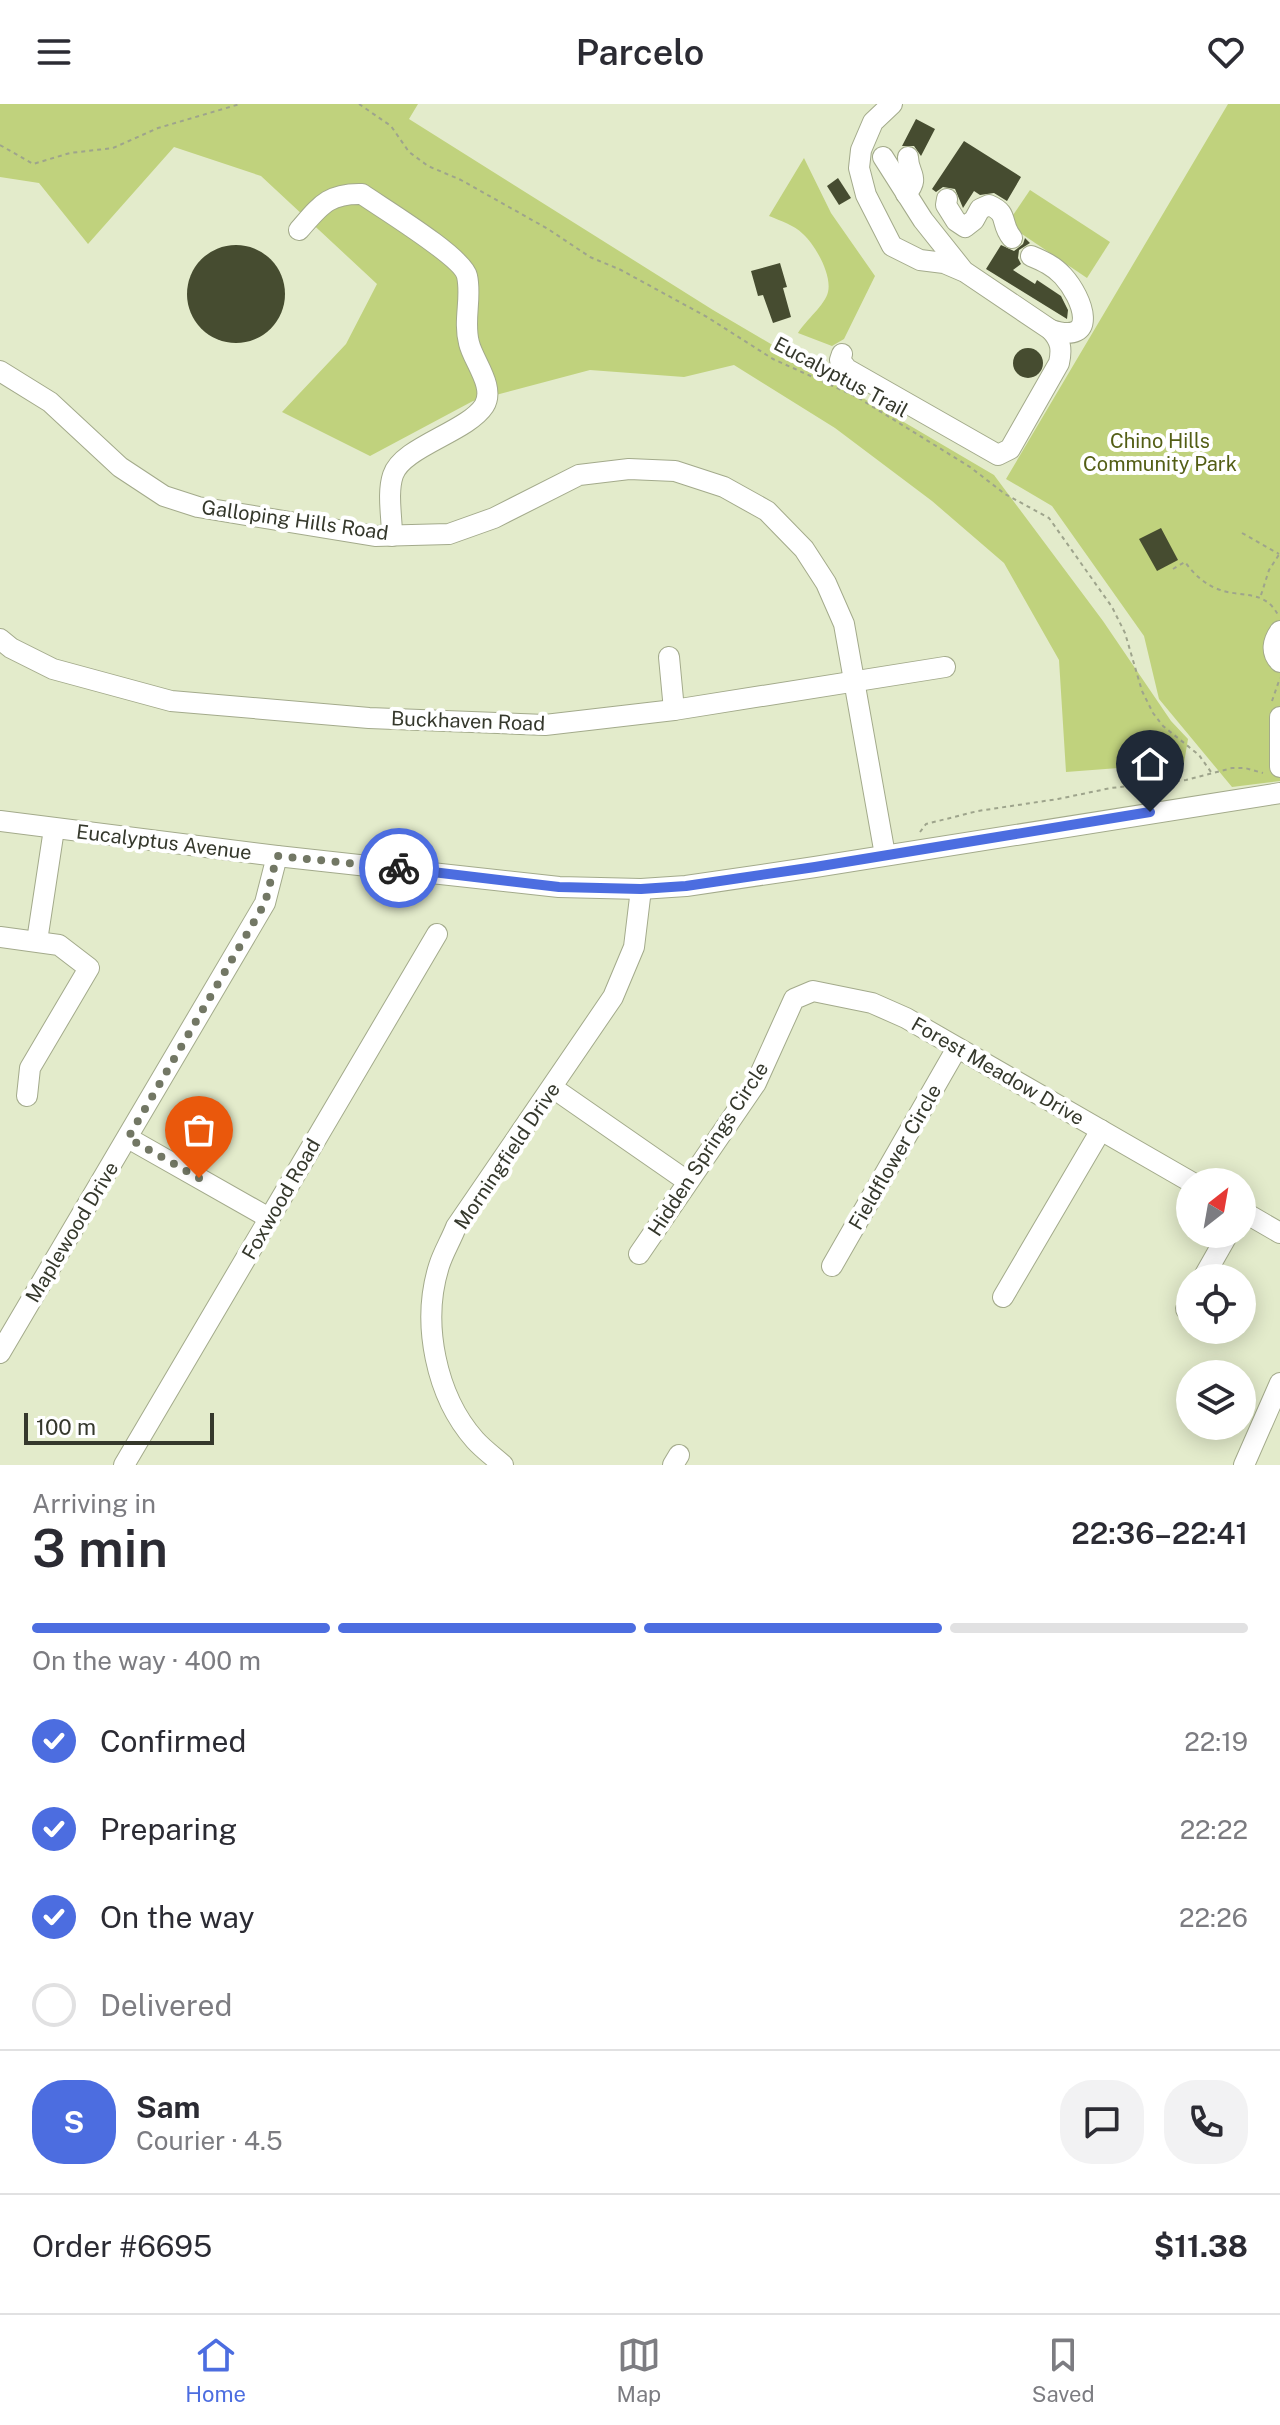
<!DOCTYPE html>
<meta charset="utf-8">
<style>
:root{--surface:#fff;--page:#f2f2f3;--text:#2b2b33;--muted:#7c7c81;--line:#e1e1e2;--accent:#4c6de0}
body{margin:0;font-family:"Public Sans",sans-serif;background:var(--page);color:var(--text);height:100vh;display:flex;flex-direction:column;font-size:30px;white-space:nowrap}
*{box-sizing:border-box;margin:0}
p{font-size:26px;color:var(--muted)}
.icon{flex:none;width:44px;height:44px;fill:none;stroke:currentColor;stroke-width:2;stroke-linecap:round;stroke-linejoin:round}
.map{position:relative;height:1361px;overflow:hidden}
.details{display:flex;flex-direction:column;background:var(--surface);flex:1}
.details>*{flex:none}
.needle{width:52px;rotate:31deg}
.fabs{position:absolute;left:1176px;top:1064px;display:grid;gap:16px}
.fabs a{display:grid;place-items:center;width:80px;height:80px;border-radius:50%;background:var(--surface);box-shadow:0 4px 20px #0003;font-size:40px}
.scale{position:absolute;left:24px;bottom:20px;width:190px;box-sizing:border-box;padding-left:8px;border:4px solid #35382c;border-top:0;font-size:22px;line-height:28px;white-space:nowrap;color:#35382c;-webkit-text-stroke:6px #fff;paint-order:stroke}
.pin{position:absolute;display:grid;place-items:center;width:68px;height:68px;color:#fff;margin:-82px -34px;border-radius:50% 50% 50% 0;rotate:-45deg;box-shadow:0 0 8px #0007}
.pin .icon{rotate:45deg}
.courier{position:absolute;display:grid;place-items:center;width:80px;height:80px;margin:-40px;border:6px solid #4c6de0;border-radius:50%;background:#fff;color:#222;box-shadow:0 2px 10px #0007}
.summary em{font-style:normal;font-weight:600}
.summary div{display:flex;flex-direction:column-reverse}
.summary{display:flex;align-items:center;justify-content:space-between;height:136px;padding:0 32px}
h1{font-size:52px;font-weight:600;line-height:60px}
.bar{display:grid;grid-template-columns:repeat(4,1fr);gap:12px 8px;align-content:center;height:96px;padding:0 32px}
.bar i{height:10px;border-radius:6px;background:var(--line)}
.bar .selected{background:var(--accent)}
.bar p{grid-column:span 4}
.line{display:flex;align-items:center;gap:20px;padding:0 32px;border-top:2px solid var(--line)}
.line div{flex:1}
.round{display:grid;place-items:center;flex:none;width:84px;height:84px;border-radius:32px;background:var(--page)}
ol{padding:0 32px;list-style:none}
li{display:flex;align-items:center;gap:24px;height:88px}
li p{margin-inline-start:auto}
li .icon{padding:8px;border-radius:50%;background:var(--accent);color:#fff;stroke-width:4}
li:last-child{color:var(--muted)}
li i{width:44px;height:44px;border:4px solid var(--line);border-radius:50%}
header{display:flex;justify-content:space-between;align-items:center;height:104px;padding:0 32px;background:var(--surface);font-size:36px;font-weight:600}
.menu{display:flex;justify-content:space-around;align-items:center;height:112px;border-top:2px solid var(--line);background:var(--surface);font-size:22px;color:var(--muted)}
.menu a{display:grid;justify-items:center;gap:4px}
.menu .selected{color:var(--accent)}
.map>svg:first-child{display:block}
</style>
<header><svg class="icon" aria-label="menu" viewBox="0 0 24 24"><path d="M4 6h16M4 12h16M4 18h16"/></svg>Parcelo<svg class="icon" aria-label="heart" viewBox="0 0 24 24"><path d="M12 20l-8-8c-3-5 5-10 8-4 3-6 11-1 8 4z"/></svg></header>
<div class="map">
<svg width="1280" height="1361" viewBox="0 0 1280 1361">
<rect width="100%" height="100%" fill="#e3ebcb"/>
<g fill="#c0d27d">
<polygon points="0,0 418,0 409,15 713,206 994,371 1103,517 1171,617 1188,635 1184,659 1066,668 1059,556 1004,459 932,397 835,324 734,261 684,273 590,266 473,297 370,352 282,308 346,240 377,180 261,72 174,43 88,140 39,79 0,73"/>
<polygon points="1228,0 1280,0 1280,677 1232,683 1159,595 1144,532 1052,402 1006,375"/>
<path d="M804 54 831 109 875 172 844 235 832 242 798 229C806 216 825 201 828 188 832 171 816 142 803 130 794 121 781 117 769 112Z"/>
<polygon points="1030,86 1110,138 1087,174 1007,120"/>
</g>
<g fill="#464c30">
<polygon points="916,15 935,25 921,52 914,42 902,42"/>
<polygon points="964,37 1021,73 1007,97 994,89 980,91 974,87 963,104 955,85 943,83 936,88 932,85"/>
<polygon points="838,74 851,94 839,101 827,82"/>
<polygon points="1025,134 1030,139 1019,146 1018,154 1021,160 1013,166 1035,180 1037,176 1061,192 1068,206 1067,215 986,165 1001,141 1014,147 1023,140"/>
<circle cx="236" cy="190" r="49"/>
<polygon points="780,159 787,183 783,184 791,213 773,219 763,191 758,192 751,167"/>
<circle cx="1028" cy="259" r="15"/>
<polygon points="1161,424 1178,456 1157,467 1139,435"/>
</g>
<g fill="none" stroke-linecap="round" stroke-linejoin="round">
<g stroke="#a3aa8b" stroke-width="22">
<g id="minor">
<polyline points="883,53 923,116 962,165"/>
<path d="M906 90C921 73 908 70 908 53"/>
<path d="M947 95 946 101 956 117 965 123 974 116 980 105 989 101C1010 110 999 118 1012 134"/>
<path d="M299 126C320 102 328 89 362 90 382 104 463 153 467 172 472 194 463 216 469 239 473 257 496 283 484 302 467 328 402 343 393 371 387 389 392 413 392 432"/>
<path d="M1031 152C1043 157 1054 162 1063 172 1083 194 1100 241 1051 226"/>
<path d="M842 250 840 256 847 265 998 351 1010 345 1059 259C1062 245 1061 237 1051 226L965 168 944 159 920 156 892 142 866 91 859 64 861 46 873 18 892 0"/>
<polyline points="0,267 50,298 120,363 164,392 198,403 375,432 449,430 494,414 579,371 629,365 675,367 724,383 767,407 804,445 826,479 844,520 885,751"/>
<path d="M1280 527C1273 537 1270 548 1280 558"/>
<polyline points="0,535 11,544 53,565 171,597 369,614 545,621 674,606 945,563"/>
<polyline points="669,553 674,606"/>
<polyline points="1280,613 1280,663"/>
<polyline points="0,717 277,752 559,783 641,785 686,782 815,763 1280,689"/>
<polyline points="0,833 59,841 89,864 30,964 27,992"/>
<polyline points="37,837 54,725"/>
<polyline points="553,984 687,1077"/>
<polyline points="128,1034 269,1114"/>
<polyline points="1242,1107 1280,1129"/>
<polyline points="639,1150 756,979 794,895 813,887 872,899 906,914 1191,1078"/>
<polyline points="832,1162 957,944"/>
<polyline points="1203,1174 1228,1130"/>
<polyline points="1003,1193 1101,1026"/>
<polyline points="1186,1205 1190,1197"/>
<polyline points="0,1249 265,799 277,752"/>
<polyline points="124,1361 437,830"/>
<path d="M503 1361C494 1353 483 1345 475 1336 436 1292 421 1219 439 1162 443 1149 451 1136 456 1123L613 893 634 843 641 785"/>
<polyline points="673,1361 679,1351"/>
<polyline points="1244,1361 1280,1279"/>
</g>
</g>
<g stroke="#9ea48c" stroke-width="2" stroke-dasharray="4 4" stroke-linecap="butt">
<polyline points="359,0 391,22 409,48 428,62 461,76 548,125 590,153 621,166 707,213 773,255 857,293 970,363 1005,390 1049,414 1112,503 1125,529 1142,587 1153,609 1163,622 1199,651 1211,668"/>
<polyline points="0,41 33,60 70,49 113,44 158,24 240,0"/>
<polyline points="1242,429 1279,450"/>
<path d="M1173 465 1185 458C1193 469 1202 478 1215 484 1240 495 1264 484 1278 511"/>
<polyline points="1261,491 1269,466 1280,449"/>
<polyline points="1272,597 1280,574"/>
<polyline points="920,728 926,720 978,707 1058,695 1111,684 1186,676 1232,664 1245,664 1263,669"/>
</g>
<use href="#minor" stroke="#fff" stroke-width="20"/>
</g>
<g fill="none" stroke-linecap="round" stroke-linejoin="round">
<polyline stroke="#727764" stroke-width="8" stroke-dasharray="0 14.4" points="199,1074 128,1034 265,799 277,752 399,764"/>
<polyline stroke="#4c6de0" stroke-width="10" points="399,764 559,783 641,785 686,782 815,763 1150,708"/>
</g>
<g text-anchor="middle" stroke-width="8" stroke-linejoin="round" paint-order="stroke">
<g font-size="20" fill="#35382c" stroke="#fff">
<text transform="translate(841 273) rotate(28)" y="7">Eucalyptus Trail</text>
<text transform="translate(295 416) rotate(8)" y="7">Galloping Hills Road</text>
<text transform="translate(468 617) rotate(2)" y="7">Buckhaven Road</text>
<text transform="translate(164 738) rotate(7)" y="7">Eucalyptus Avenue</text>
<text transform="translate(998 967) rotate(30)" y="7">Forest Meadow Drive</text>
<text transform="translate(708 1045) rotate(-57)" y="7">Hidden Springs Circle</text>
<text transform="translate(507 1052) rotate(-56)" y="7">Morningfield Drive</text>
<text transform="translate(895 1053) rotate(-60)" y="7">Fieldflower Circle</text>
<text transform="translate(281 1095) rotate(-60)" y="7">Foxwood Road</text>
<text transform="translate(72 1128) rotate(-59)" y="7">Maplewood Drive</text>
</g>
<g font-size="20" fill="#535e15" stroke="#fff">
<text x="1160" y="344">Chino Hills<tspan x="1160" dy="23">Community Park</tspan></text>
</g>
</g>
</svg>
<div class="fabs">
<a><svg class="needle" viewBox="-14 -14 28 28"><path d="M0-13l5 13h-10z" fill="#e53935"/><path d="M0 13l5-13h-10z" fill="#7c7c81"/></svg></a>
<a><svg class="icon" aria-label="locate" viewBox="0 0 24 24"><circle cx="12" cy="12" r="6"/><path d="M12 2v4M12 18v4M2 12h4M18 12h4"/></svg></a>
<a><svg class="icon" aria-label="layers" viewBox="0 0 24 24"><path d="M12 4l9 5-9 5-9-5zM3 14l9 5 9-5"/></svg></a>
</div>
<div class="scale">100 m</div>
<div class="pin" style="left:199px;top:1074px;background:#ea580c"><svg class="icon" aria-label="bag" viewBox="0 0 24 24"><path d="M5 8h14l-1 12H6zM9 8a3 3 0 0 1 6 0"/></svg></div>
<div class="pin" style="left:1150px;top:708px;background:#1f2937"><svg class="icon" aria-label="home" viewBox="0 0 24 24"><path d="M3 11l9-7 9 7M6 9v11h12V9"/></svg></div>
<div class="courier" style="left:399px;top:764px"><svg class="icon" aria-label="bike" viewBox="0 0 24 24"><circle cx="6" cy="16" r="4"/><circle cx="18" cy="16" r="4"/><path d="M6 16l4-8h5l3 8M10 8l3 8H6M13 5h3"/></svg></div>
</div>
<section class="details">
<div class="summary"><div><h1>3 min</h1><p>Arriving in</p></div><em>22:36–22:41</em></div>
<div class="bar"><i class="selected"></i><i class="selected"></i><i class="selected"></i><i></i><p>On the way · 400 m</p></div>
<ol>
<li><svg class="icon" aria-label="check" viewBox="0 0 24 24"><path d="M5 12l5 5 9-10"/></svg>Confirmed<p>22:19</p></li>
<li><svg class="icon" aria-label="check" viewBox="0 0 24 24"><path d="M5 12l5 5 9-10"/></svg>Preparing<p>22:22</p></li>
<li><svg class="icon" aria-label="check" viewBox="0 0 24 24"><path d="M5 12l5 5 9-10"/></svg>On the way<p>22:26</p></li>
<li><i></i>Delivered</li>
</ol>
<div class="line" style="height:144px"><b class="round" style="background:var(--accent);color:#fff">S</b><div><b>Sam</b><p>Courier · 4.5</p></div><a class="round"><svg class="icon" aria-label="chat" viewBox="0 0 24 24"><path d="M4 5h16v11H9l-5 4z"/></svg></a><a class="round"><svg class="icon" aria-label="phone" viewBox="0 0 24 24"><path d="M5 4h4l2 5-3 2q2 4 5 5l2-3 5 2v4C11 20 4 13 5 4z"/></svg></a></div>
<div class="line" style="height:104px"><div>Order #6695</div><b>$11.38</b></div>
</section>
<nav class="menu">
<a class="selected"><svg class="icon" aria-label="home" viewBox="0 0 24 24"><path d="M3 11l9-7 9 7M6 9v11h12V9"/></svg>Home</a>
<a><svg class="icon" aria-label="map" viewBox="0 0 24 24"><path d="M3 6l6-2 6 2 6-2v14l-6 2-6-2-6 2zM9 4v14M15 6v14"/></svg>Map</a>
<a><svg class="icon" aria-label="saved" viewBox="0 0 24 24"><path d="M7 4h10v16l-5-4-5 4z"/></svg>Saved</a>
</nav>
